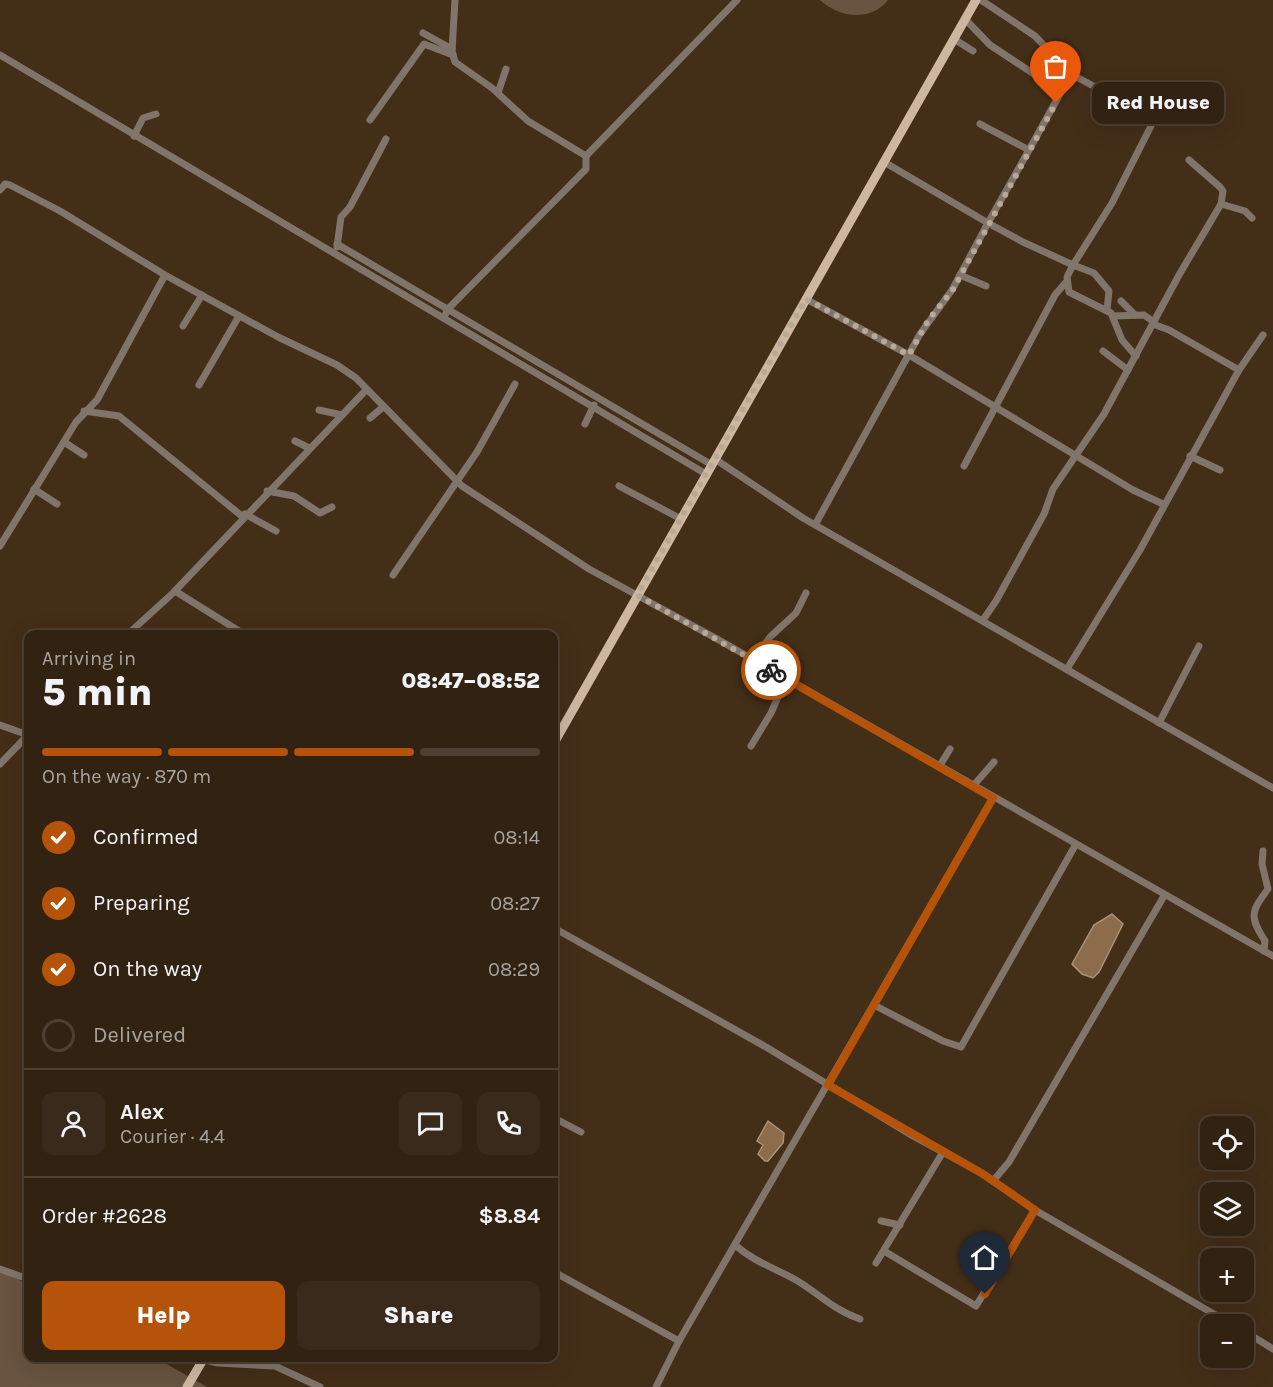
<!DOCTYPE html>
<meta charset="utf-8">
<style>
:root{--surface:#322212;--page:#3a2a1b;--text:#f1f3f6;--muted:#a8a49f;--line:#4d3f32;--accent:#b45309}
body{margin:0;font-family:Karla,sans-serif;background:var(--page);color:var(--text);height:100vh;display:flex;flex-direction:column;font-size:22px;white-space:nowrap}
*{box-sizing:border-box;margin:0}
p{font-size:20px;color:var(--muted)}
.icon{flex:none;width:33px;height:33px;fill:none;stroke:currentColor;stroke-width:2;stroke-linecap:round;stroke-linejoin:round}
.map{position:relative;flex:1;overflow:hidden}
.drawer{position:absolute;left:24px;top:630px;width:534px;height:732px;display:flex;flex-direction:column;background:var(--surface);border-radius:12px;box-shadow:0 6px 24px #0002,0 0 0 2px var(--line)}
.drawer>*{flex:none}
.controls{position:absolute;left:1200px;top:1116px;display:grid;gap:12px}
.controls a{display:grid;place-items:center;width:54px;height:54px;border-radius:12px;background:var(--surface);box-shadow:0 6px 24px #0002,0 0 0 2px var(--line);font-size:30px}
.pin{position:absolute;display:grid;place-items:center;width:51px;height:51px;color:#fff;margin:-62px -26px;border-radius:50% 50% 50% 0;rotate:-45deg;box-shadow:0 0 6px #0007}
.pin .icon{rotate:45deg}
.courier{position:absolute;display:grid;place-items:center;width:60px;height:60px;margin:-30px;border:4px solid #b45309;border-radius:50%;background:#fff;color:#222;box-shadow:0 2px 8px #0007}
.bubble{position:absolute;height:42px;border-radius:12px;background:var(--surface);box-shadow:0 6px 24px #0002,0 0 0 2px var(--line);font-size:20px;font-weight:800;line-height:42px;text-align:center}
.summary em{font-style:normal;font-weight:800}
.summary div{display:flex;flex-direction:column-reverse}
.summary{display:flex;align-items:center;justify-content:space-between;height:102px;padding:0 18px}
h1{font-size:39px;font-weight:800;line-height:45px}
.bar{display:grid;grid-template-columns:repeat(4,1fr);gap:9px 6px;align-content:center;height:72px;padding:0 18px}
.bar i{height:8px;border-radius:4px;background:var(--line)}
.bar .on{background:var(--accent)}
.bar p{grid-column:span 4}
.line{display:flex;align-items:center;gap:15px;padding:0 18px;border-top:2px solid var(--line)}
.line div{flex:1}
.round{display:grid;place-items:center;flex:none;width:63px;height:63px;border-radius:12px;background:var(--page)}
ol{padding:0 18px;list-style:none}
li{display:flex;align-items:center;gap:18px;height:66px}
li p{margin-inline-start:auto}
li .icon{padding:6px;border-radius:50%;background:var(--accent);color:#fff;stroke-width:4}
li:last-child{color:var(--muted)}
li i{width:33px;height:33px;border:3px solid var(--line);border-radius:50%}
.primary-button{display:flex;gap:12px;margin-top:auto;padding:12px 18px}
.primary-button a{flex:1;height:69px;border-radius:12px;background:var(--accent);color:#fff;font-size:24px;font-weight:800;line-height:69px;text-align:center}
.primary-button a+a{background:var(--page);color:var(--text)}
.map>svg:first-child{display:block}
</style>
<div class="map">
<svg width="1273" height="1387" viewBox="0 0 1273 1387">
<rect width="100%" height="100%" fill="#432e18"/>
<g fill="#685440">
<path d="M820 0H888C870 23 838 17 820 0Z"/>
<polygon points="0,1268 28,1285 28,1358 156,1358 207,1387 0,1387"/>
</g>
<g fill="#8d6c4c" stroke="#ad9277" stroke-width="1.5">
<polygon points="1112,914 1123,924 1099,972 1093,978 1082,974 1072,964 1094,925"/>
<polygon points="768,1121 784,1133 783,1143 768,1161 765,1161 758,1154 763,1145 757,1141"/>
</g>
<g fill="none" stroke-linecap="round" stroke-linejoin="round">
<g stroke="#81756b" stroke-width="7">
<polyline points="455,0 452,51 455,62 492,88 528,121 586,156"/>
<polyline points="966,20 990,45 1037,76"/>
<polyline points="423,33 452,49"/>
<polyline points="954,39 973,51"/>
<polyline points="0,55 706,474"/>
<polyline points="498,93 506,69"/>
<polyline points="370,120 424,44 453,55"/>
<polyline points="134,136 143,118 156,114"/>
<polyline points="1029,150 1071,74"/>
<polyline points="884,162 988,223 1029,150 980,124"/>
<polyline points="0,190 5,184 10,185 60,211 165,275 278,337 337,365 356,378 462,486 589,569 719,640 1273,956"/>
<polyline points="1221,204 1245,211 1252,218"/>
<polyline points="337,244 712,465"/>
<polyline points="337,247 341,217 350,207 386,139"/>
<polyline points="960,275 986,286"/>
<polyline points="806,299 909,355 1133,490 1163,504"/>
<polyline points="1121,301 1135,315"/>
<polyline points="1107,310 1109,291 1094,273 1073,265 1067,277 1069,292 1111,313 1122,340 1136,356"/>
<polyline points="1113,316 1144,315 1154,322"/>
<polyline points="444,317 448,309 586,169 586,156 737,0"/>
<polyline points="1153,324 1169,330 1239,370"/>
<polyline points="183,326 202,295"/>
<polyline points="1103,351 1128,370"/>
<polyline points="199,385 239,316"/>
<polyline points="319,410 342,415"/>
<polyline points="84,411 119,416 243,517"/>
<polyline points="370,418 383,407"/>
<polyline points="585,424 594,405"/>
<polyline points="295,441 309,448"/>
<polyline points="64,442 84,455"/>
<polyline points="1190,456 1220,470"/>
<polyline points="715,459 803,518 1273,788"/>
<polyline points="964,466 1055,295 1067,281"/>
<polyline points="619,486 681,519"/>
<polyline points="34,489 57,504"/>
<polyline points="267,491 294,496 320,513 332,507"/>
<polyline points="245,514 276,531"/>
<polyline points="815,525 920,334 952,290 988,223 1023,242 1073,265 1112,203 1151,126 1152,119 1149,116 1071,74 1035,36 981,0"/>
<polyline points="0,546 76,422 97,400 165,275"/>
<polyline points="393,575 477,452 515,384"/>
<polyline points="175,591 239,631"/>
<polyline points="983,620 996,601 1044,514 1053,489 1104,414 1179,275 1221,204 1223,191 1220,187 1189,160"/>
<polyline points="128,634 173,593 366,390"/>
<polyline points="754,660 770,637 796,613 806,593"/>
<polyline points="1067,669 1140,550 1239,370 1263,335"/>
<polyline points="1159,723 1199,646"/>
<polyline points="0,725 28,735 0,764"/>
<polyline points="751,746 771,713 786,679"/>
<polyline points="939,767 950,749"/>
<polyline points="973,786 994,762"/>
<path d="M1263 851 1262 864 1268 889C1251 912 1249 916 1265 941L1264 951"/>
<polyline points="554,928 766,1047 913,1136 983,1174 1035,1210 1231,1324"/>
<polyline points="874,1005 943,1041 961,1047 1076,844"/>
<polyline points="554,1118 581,1132"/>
<polyline points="993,1181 1009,1162 1164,896"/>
<polyline points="881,1221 900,1225"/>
<path d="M735 1245C756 1263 773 1267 796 1280 818 1293 835 1311 860 1319"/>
<polyline points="884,1251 976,1306 1035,1210"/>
<polyline points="876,1263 943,1152"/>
<polyline points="0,1269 28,1279"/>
<polyline points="554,1272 679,1341"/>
<polyline points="1244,1331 1273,1349"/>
<polyline points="197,1358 218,1363 275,1366 320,1387"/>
<polyline points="656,1387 679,1341 993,798"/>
</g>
<g stroke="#ceb7a1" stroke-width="9">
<polyline points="554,743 976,0"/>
<polyline points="187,1387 204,1358"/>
</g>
</g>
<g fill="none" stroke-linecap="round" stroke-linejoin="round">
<polyline stroke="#b8a897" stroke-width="6" stroke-dasharray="0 10.8" points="771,670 637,595 806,299 909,355 929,319 952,291 1056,103"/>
<polyline stroke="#b45309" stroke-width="8" points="771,670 993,798 828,1085 983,1174 1035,1210 985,1294"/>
</g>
</svg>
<div class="controls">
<a><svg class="icon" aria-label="locate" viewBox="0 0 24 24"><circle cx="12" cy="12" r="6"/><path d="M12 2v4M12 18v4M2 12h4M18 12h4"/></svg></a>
<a><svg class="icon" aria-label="layers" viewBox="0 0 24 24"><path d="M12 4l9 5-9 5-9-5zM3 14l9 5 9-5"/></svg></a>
<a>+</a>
<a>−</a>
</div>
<div class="pin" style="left:1056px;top:103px;background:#ea580c"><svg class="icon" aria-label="bag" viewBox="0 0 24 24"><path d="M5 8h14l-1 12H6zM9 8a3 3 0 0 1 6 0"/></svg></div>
<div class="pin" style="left:985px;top:1294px;background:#1f2937"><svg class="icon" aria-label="home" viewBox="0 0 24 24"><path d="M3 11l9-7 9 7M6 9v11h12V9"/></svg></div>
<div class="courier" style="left:771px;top:670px"><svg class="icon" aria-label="bike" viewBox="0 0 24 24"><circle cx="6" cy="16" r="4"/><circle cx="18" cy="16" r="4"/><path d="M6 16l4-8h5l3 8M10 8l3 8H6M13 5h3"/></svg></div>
<div class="bubble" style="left:1092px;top:82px;width:132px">Red House</div>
<section class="drawer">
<div class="summary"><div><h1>5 min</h1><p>Arriving in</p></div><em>08:47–08:52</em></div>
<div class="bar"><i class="on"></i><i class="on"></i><i class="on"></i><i></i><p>On the way · 870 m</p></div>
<ol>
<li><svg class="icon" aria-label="check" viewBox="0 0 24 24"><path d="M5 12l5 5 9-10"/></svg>Confirmed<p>08:14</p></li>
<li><svg class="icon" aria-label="check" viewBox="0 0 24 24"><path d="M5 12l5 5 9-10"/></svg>Preparing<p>08:27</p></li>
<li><svg class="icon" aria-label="check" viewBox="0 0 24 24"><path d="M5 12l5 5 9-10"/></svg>On the way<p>08:29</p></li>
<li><i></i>Delivered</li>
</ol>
<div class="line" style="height:108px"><a class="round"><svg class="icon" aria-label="person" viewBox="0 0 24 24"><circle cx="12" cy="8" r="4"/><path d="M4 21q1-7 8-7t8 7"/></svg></a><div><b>Alex</b><p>Courier · 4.4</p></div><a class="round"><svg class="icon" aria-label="chat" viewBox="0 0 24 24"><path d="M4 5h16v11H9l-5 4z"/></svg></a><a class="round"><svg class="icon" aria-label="phone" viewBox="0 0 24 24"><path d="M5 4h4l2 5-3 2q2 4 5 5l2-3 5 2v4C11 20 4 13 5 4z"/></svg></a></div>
<div class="line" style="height:78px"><div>Order #2628</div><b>$8.84</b></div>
<div class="primary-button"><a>Help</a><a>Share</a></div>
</section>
</div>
